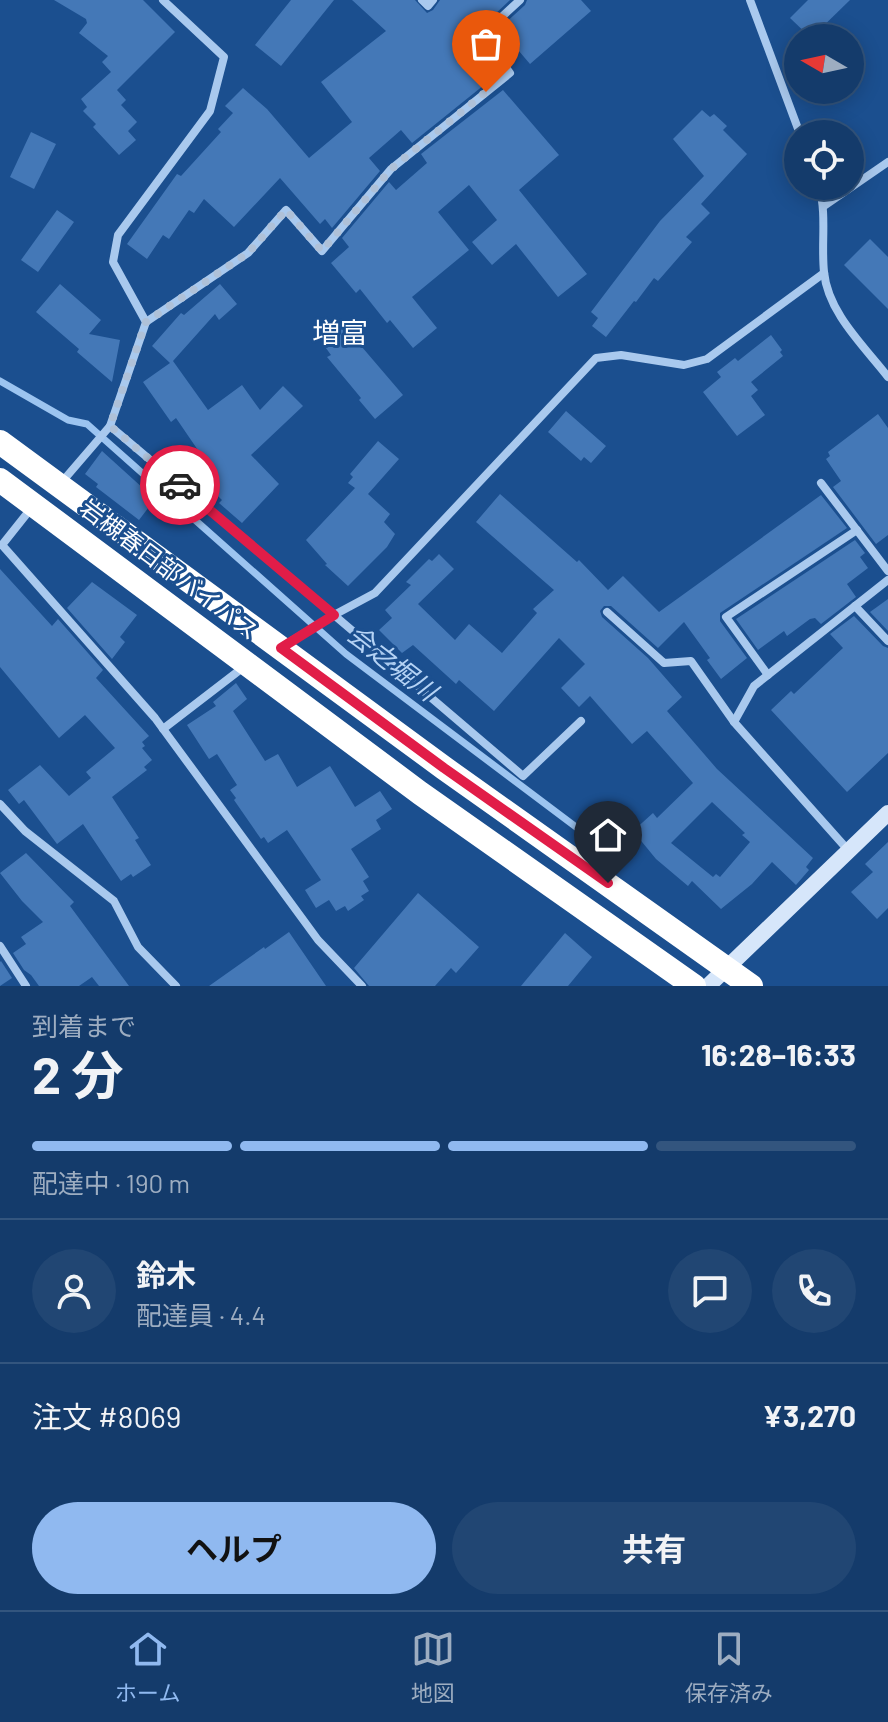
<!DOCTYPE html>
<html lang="ja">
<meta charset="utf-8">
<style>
:root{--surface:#143b6b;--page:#214673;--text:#f1f3f6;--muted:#9dadc1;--line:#33557e;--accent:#90b9f0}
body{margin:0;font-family:Barlow,"Noto Sans JP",sans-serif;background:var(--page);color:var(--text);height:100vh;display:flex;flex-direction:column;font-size:30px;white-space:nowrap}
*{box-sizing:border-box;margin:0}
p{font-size:26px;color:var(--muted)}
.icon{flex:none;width:44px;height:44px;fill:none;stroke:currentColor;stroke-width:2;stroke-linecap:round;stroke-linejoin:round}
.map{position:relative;height:986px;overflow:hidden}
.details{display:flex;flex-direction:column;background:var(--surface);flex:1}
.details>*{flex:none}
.needle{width:52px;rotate:279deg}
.fabs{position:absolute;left:784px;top:24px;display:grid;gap:16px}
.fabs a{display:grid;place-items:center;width:80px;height:80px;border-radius:50%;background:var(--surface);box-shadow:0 4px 20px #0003,0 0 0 2px var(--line);font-size:40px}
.pin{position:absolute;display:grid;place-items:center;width:68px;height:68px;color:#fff;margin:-82px -34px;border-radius:50% 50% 50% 0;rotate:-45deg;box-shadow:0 0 8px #0007}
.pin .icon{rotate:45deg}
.courier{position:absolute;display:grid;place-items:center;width:80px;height:80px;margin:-40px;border:6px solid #e11d48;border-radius:50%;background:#fff;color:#222;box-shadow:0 2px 10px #0007}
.head em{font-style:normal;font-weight:700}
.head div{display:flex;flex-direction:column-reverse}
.head{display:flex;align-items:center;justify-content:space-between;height:136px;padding:0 32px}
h1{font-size:52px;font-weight:700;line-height:60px}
.bar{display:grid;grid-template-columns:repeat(4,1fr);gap:12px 8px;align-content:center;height:96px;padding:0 32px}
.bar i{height:10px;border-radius:6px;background:var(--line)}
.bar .active{background:var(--accent)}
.bar p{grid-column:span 4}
.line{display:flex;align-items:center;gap:20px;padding:0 32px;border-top:2px solid var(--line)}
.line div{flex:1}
.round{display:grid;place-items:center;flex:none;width:84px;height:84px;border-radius:42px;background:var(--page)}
.action{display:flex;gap:16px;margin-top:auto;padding:16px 32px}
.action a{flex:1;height:92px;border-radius:48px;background:var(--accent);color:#111;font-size:32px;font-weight:700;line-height:92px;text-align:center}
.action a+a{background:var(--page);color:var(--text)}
.dock{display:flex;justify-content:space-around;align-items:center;height:112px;border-top:2px solid var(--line);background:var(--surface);font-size:22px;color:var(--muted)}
.dock a{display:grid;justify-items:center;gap:4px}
.dock .active{color:var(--accent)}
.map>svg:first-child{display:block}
</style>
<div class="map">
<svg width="888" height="986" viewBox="0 0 888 986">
<rect width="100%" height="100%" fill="#1b4f8f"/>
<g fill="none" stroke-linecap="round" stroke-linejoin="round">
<polyline stroke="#9cc4f0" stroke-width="7" points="0,381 68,420 87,424 346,654 576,827"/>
</g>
<g fill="#4478b7" fill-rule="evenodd">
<polygon points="54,0 143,0 175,32 117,90 126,100 121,105 137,122 128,131 136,140 119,155 93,127 96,124 83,111 87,107 81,99 111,72 102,62 108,56 79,33 87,23 86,19"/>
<polygon points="291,0 334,0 281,66 255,45"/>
<polygon points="352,0 415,0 427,13 433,10 440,0 510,0 475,33 488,55 477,65 489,81 412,143 401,130 369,158 380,171 332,228 325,219 320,224 280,178 234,227 204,199 194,213 189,210 169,239 163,235 147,259 127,244 177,174 181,176 221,132 218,129 233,113 225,106 243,88 267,109 309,158 352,122 321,82 386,31"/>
<polygon points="527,0 581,0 591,11 530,64 507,37 498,45 491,36 525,5"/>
<polygon points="808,0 850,0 811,38 790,18"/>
<polygon points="503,90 559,155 519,190 587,274 558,297 516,244 492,265 472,242 497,220 469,185 438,212 469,250 412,297 437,328 413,348 390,320 387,323 360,289 356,293 331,263 349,247 342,238 389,182 396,190 427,163 421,154"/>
<polygon points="702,110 710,117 714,114 727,126 723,130 747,154 701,204 710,213 686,237 692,242 658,281 654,278 636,302 634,301 606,337 592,326 598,318 591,312 660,221 704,176 673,139"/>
<polygon points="31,132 56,144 34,189 10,177"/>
<polygon points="57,210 74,222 38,272 21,260"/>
<polygon points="870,239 888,257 888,309 844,265"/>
<polygon points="60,284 101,320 89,334 120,340 112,382 77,352 79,349 36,312"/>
<polygon points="220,284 237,304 219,320 215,314 173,361 208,410 242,385 260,410 283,386 303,406 251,455 279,484 242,523 219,503 222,500 192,471 204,459 176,418 171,422 143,382 170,363 152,346 181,313 184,315"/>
<polygon points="344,326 403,395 375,419 359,400 361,398 327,357 331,355 323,344"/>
<polygon points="771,335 782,350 780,352 783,356 751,382 758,390 751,396 765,415 737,436 703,392 721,377 717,372 735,358 738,361"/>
<polygon points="566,411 606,446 591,463 584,457 581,461 548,432"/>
<polygon points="878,414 888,428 888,535 876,544 833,487 841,481 826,459 830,456 828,452"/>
<polygon points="378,441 399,459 368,494 390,514 384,522 395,534 387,547 348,586 325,565 327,564 306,540 355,488 348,483 353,477 350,474"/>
<polygon points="102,451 155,499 139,520 96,487 98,484 85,474"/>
<path d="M500 494 577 562 579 560 608 590 623 576 659 612 821 495 847 528 720 613V621L747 658 721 679 707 660 710 658 684 622 658 648 611 606H604L600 611 602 617 648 658 682 697 667 711 717 769 813 858 806 867 809 870 796 885 772 862 752 884 721 909 692 881 688 886 656 859 633 831 653 813 657 818 693 783 647 731 632 744 590 696 579 707 561 688 585 664 559 638 494 711 459 680 456 684 413 645 402 653 379 630 392 618 385 610 411 585 406 582 429 559 432 561 439 554 454 569 418 604 455 640 469 624 502 653 537 613 533 609 554 590 476 522ZM712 802 745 833 742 835 750 842 720 877 716 874 713 877 671 843Z"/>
<polygon points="855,540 865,553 860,557 868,568 847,584 856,597 821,624 815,618 810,619 787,636 784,631 758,650 736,619"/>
<polygon points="0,569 52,626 58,619 103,670 96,678 149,736 142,742 145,746 142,748 152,760 144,767 147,770 112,797 139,838 135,840 151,865 133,877 131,874 121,881 83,824 57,844 24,800 19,804 8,790 40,765 69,796 91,778 86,772 115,748 85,715 59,738 0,667"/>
<polygon points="92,582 137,615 120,637 125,642 112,659 67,608"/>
<polygon points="888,599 888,631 870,612"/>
<polygon points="854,616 883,646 888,648 888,753 847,792 771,710 791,691 794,694 843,648 830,634"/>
<polygon points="236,683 247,699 233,711 265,761 278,754 297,787 330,766 355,807 380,791 392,809 376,820 381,829 351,849 369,877 363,881 369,891 361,896 364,900 348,911 345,906 336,911 329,900 316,908 305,890 321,880 287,830 268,843 264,837 261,839 234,800 236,798 230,790 237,785 217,754 209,759 187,725 216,706 213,702"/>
<polygon points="888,842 888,908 877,919 851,892 873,872 865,864"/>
<polygon points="26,853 74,902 70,906 129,986 99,986 92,977 79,986 39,986 31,975 24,970 13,953 26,944 21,937 43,922 22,901 0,873"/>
<polygon points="418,893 479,947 456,973 451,968 435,986 369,986 354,968"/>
<polygon points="289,932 326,986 209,986 264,947 265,949"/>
<polygon points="565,933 592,957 568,986 521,986"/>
<polygon points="1,961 12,978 0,986 0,962"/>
</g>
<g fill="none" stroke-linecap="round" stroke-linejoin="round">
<g stroke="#a9c9ee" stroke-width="8">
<polyline points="422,0 428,6 433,0"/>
<polyline points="750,0 800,134"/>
<path d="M819 186C827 215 821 243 824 272 828 313 864 346 888 377"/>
<polyline points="824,206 888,162"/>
<polyline points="146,322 248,253 286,210 322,251 391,169 510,73 482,35 520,0"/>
<polyline points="110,426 334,615 375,593 596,358 621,355 684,365 707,359 824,273"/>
<polyline points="61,483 110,426 146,322 113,262 118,235 210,111 224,57 163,0"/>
<polyline points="821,483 888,571"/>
<polyline points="33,506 2,545 155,718 318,940 362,986"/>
<polyline points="855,606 888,641"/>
<polyline points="607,612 664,663 691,661 734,722 848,850"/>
<polyline points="285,645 334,615 523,776 581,721"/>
<polyline points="768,675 726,617 857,530"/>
<polyline points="734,722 754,686 888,580"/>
<polyline points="163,729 245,666"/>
<polyline points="0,804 25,831 114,901 138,947 176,986"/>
<polyline points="0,946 26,986"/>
</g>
<polyline stroke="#d6e6fa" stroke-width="16" points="708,986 888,813"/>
<g stroke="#fff" stroke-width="24">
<polyline points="0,442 444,768 751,986"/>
<polyline points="0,480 420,793 694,986"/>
</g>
</g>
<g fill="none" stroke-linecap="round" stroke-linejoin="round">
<polyline stroke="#afc1d8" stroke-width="8" stroke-dasharray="0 14.4" points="180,485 110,426 146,322 248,253 286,210 322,251 391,169 486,92"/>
<polyline stroke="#e11d48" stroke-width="10" points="180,485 334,615 281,648 444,768 608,883"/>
</g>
<g text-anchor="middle" stroke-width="6" stroke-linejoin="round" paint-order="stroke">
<g font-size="24" fill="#fff" stroke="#1b4f8f">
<text transform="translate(169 570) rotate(37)" y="8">岩槻春日部バイパス</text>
</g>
<g font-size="26" font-style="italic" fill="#b5d3f5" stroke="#1b4f8f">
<text transform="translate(392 663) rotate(38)" y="9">会之堀川</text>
</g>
<g font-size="28" fill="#fff" stroke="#1b4f8f">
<text x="340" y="343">増富</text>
</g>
</g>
</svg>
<div class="fabs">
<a><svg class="needle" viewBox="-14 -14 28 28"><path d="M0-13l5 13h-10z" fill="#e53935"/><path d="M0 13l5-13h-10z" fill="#9dadc1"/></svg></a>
<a><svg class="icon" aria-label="locate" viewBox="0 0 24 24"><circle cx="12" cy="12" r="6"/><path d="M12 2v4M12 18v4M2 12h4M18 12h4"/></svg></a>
</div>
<div class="pin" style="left:486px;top:92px;background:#ea580c"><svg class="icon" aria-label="bag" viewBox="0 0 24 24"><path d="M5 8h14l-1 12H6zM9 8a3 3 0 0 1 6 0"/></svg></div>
<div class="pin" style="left:608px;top:883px;background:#1f2937"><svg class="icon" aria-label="home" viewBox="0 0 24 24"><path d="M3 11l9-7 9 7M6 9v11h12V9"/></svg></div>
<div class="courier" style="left:180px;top:485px"><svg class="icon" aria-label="car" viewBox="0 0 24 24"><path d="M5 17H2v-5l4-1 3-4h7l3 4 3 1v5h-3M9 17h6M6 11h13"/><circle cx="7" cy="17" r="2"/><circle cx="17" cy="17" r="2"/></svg></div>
</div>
<section class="details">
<div class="head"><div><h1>2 分</h1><p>到着まで</p></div><em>16:28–16:33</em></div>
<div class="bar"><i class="active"></i><i class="active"></i><i class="active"></i><i></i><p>配達中 · 190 m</p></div>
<div class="line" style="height:144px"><a class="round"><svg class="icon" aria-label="person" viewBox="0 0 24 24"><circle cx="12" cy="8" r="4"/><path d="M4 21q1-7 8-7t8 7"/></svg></a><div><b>鈴木</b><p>配達員 · 4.4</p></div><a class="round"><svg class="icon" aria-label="chat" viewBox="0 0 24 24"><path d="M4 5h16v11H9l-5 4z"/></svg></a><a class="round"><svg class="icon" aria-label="phone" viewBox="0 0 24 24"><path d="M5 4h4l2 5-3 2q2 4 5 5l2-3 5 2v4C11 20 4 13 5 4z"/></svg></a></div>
<div class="line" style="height:104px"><div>注文 #8069</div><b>¥3,270</b></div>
<div class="action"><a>ヘルプ</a><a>共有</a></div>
</section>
<nav class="dock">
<a class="active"><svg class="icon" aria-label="home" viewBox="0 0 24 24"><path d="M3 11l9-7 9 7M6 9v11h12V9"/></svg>ホーム</a>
<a><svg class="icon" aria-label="map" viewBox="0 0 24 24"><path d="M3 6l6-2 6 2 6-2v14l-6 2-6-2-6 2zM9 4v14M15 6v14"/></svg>地図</a>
<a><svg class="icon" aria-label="saved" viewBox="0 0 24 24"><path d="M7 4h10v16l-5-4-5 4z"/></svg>保存済み</a>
</nav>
